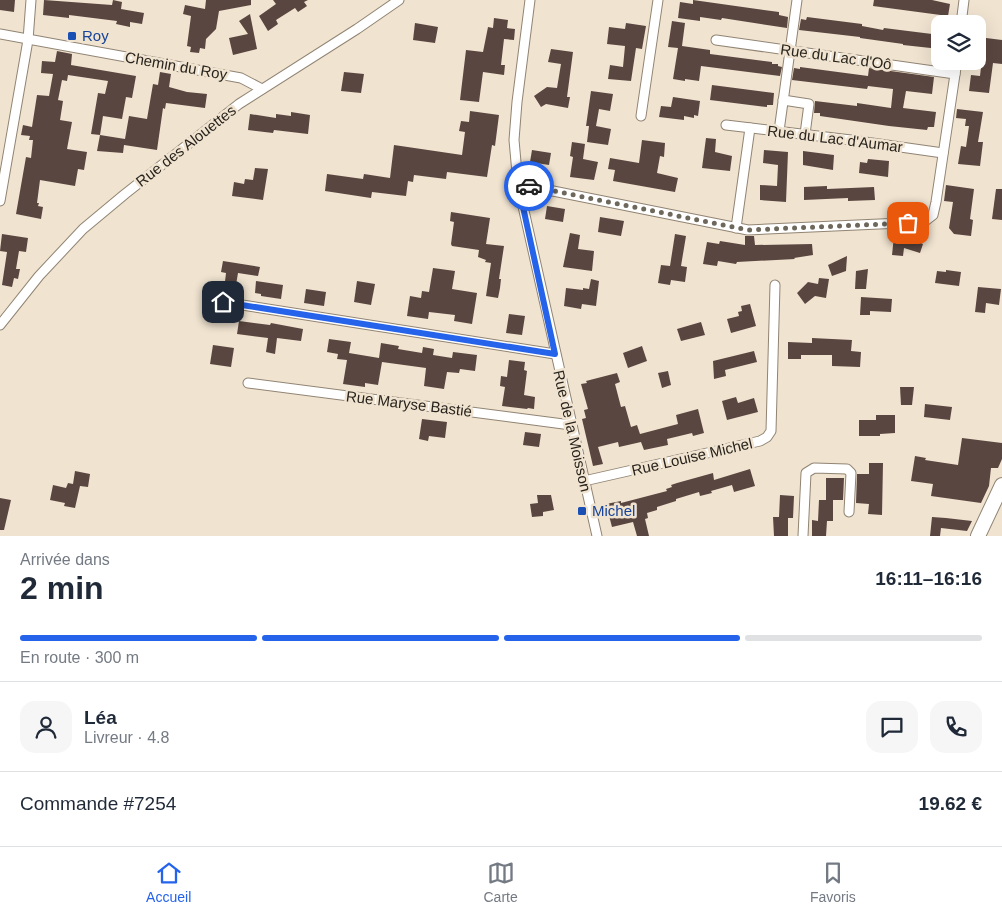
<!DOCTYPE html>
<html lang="fr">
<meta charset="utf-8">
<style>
:root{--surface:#fff;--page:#f6f6f7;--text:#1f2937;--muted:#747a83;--line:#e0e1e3;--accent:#2563eb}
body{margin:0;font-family:Helvetica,sans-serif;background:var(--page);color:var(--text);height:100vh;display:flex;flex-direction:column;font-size:19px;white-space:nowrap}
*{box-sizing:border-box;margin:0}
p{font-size:16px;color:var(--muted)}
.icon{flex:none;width:28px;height:28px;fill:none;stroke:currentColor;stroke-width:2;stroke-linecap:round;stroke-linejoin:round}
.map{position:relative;height:536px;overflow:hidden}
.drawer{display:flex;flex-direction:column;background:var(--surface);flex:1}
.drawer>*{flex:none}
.fabs{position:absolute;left:931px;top:15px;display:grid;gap:10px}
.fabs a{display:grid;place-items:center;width:55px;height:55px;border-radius:10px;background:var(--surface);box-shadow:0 5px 20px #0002;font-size:25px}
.pin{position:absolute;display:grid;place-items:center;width:42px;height:42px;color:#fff;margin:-21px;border-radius:10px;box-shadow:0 2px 8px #0006}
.courier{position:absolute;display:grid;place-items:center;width:50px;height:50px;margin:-25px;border:4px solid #2563eb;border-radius:50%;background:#fff;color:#222;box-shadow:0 1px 6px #0007}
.headline em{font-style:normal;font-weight:600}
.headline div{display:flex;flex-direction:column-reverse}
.headline{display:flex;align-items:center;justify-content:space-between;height:85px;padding:0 20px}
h1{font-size:32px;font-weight:600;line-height:38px}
.bar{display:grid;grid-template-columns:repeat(4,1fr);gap:8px 5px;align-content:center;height:60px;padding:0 20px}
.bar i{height:6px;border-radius:4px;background:var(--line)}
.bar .selected{background:var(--accent)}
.bar p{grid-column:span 4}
.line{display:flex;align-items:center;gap:12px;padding:0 20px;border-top:1px solid var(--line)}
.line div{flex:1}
.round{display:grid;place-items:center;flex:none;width:52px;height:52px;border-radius:15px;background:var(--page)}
.tab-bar{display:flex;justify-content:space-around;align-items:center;height:70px;border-top:1px solid var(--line);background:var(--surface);font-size:14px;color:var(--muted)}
.tab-bar a{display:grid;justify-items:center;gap:2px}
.tab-bar .selected{color:var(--accent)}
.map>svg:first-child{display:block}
</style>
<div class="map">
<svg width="1002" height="536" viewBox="0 0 1002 536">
<rect width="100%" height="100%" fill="#f0e3d0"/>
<g fill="#5a4640">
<polygon points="0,0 15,0 14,12 0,10"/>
<polygon points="44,0 112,5 113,0 122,2 121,9 144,13 142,24 130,22 130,27 116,24 117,21 69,15 69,18 43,15"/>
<polygon points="206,0 251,0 251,5 219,11 216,29 206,39 205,49 200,48 199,53 190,52 191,47 187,46 191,16 183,14 185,5 205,9"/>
<polygon points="273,0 308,0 304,2 307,6 298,12 295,8 276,20 278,24 268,31 259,16 276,4"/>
<polygon points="693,0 779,12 779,15 788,17 787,28 722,18 721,20 700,17 700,21 678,18 680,2 693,4"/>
<polygon points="874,0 932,0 950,4 948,16 873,6"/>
<polygon points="250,14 257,49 233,55 229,38 248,34 239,21"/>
<polygon points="807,17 862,24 862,26 883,30 884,28 940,35 940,49 903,45 903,44 860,38 860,37 799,30 801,19 806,20"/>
<polygon points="494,18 508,20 507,28 515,29 514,40 504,39 501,65 505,65 504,75 483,72 479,102 460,100 466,50 483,52 488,27 493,28"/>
<polygon points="672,21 685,23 682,46 710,50 710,54 772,62 772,64 778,64 778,66 782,67 780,76 701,66 699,81 685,79 685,81 673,79 678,48 668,47"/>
<polygon points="415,23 438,27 435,43 413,40"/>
<polygon points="626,23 646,26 642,49 636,48 631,81 608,79 610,65 623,67 625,46 607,44 609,27 625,29"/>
<polygon points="978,37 1002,40 1002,64 993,63 989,93 969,91 971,75 980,76 983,50 978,49"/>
<polygon points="551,49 573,52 567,97 570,97 568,108 546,104 541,107 534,96 547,87 557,88 561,64 548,62"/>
<polygon points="57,51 72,54 71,65 136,76 132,98 126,97 122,119 103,116 100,135 91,134 98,93 105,94 108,81 68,75 67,81 62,80 58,100 63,101 60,120 72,122 67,149 87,152 84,170 78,169 75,186 40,180 37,203 39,203 38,206 43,207 41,219 16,214 26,157 31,158 33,140 29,140 30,136 21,135 23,125 32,127 37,95 49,96 53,74 41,73 42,61 55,62"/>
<polygon points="800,67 868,76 869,68 934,77 932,94 906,91 903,108 936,112 934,127 928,127 927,130 889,126 820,116 820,113 814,113 815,101 857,106 857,103 891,108 893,89 868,86 867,89 792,80 794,68 800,69"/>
<polygon points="160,72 171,74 169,87 187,92 207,94 205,108 166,103 165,109 163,108 157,150 124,145 123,153 97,151 100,135 125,139 129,116 147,119 153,84 158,85"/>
<polygon points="344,72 364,74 361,93 341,91"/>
<polygon points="712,85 774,93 773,105 767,105 767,107 710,100"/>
<polygon points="591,91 613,94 610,111 599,109 596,126 611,129 608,145 587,142 589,126 586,126"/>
<polygon points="673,97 700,101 698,116 694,115 694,118 684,116 684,120 659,117 661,106 671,107"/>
<polygon points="957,109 983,112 978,142 983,142 980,166 958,164 961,146 966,147 969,126 965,126 966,119 956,118"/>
<polygon points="470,111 499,115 495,146 492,145 487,177 447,172 446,179 414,175 413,182 408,181 406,196 372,192 371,198 325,191 327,174 363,179 364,174 390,178 394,145 462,155 465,132 459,131 461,121 469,122"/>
<polygon points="291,112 310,115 308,134 274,130 273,133 248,130 250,114 276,118 276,114 291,116"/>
<polygon points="706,138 716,139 715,152 732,156 730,171 702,168"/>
<polygon points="642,140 665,143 664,157 660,156 657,173 678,178 675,192 613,181 615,170 608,169 610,158 639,163"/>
<polygon points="572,142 585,144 583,159 598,162 594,180 570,177 573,157 570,156"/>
<polygon points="532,150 551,153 549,165 530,162"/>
<polygon points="764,150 788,152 786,202 760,200 760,185 777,186 778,165 763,163"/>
<polygon points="803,151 834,155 833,170 803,165"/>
<polygon points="868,159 889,161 888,177 859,173 860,162 867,163"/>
<polygon points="255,168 268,169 263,200 232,196 234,182 244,184 245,179 253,180"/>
<polygon points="946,185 974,189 970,219 973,220 971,236 954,234 949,228 953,202 944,201"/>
<polygon points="827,186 827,189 874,187 875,200 848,201 848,198 804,200 804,187"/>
<polygon points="996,189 1002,189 1002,220 992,219"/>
<polygon points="547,206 565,209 563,222 545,219"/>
<polygon points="451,212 490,218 486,244 504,246 499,279 501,279 500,288 498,298 486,296 491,263 485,262 486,260 478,257 479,250 452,246 451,244 454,222 450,221"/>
<polygon points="600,217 624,221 621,236 598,232"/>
<polygon points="570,233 580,235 578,249 594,251 592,271 563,267"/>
<polygon points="2,234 28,238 26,252 19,251 16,269 20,269 18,279 14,278 12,287 2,285 7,252 0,251"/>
<polygon points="675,234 686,236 681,266 687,267 685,282 671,280 670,285 658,283 661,265 670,266"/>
<polygon points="745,236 754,236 755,245 812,244 813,255 794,258 795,259 737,262 736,264 718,261 717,266 703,264 707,242 719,244 720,241 745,245"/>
<polygon points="894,236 913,239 913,240 923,244 920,253 904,248 903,256 892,255"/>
<polygon points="847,256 846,271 832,276 828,265"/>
<polygon points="223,261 260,267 258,276 238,273 235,291 224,290 226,273 221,272"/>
<polygon points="433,268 455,271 452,289 477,293 472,324 454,321 455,315 429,312 428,319 407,316 410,296 421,298 422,291 429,292"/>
<polygon points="868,269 866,289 855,289 856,271"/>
<polygon points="946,270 961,272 959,286 935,283 937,271 946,272"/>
<polygon points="819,278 829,279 826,298 815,296 805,304 797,293 808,282 818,284"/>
<polygon points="591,279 599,281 596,306 582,304 581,309 564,306 566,288 583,290 583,288 589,289"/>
<polygon points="256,281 283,285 281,299 261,296 261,294 255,293"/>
<polygon points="357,281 375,284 371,305 354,302"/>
<polygon points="978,287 1001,289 999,305 986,303 985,313 975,312"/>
<polygon points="306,289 326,292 324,306 304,303"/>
<polygon points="861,297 892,299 891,312 870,311 870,315 860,315"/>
<polygon points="750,304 756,326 731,333 727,319 739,316 738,312 742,311 741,306"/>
<polygon points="509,314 525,316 522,335 506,333"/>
<polygon points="239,321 270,325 271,323 303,329 301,341 277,338 275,354 266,352 268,338 237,334"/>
<polygon points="701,322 705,335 681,341 677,329"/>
<polygon points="812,338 852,340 851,351 861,352 860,367 832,366 832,355 801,355 801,359 788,359 788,342 812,343"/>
<polygon points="329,339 351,342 349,353 379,358 381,343 399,346 398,349 422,353 423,347 434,349 433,355 452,358 453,352 477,355 475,371 460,369 459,373 447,372 444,389 424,386 426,368 382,362 378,385 365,383 365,387 343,384 347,360 337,359 338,354 327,352"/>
<polygon points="213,345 234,348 231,367 210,364"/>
<polygon points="642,346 647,361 628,368 623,353"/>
<polygon points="754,351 757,362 725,370 726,376 714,379 713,361"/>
<polygon points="509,360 525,362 524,370 527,371 524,395 535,397 534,409 528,408 527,409 502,406 505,387 500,386 501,376 507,377"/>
<polygon points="668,371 671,385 662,388 658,373"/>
<polygon points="617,373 620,382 615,384 621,407 625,406 631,427 637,425 640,434 678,424 676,415 698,409 704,433 693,436 692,433 667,439 668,445 644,450 641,442 619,447 618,442 598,447 603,464 593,466 582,419 586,418 584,410 588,409 581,384 587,383 586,381"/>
<polygon points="900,387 914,387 912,405 901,405"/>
<polygon points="736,397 738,403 754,398 758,412 727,420 722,401"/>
<polygon points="925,404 952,407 950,420 924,417"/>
<polygon points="876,415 895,415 895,433 880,434 880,436 859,436 859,420 876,420"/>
<polygon points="422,419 447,422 445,438 429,436 428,441 419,439"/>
<polygon points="525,432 541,434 539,447 523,445"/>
<polygon points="962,438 1002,443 1002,459 998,468 991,468 989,486 981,503 931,496 933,484 911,481 915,456 926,458 925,460 958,465"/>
<polygon points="869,463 883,463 882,515 868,514 869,504 856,503 857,474 869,474"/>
<polygon points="750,469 755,486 734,492 732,485 711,491 712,493 700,496 699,492 676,499 676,501 657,507 657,510 647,513 648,518 645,519 649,536 637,536 633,522 612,527 606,504 621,501 621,503 667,491 666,489 672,487 671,485 677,483 713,473 714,480"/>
<polygon points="75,471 90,474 88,487 80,486 75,508 64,506 65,503 50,500 53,485 66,488 68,483 73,484"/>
<polygon points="826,478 844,478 843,500 833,500 833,521 827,521 826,536 812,536 812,520 818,521 819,500 826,500"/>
<polygon points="537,495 551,495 554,510 543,512 543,516 532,517 530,504 538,503"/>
<polygon points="780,495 794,496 793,518 788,518 788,536 774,536 773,517 779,517"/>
<polygon points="0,498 11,500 4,530 0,530"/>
<polygon points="932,517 946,518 972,521 967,531 941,528 940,536 930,536"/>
</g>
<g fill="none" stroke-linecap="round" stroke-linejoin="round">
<g stroke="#918473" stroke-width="11">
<g id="street">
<polyline points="530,0 517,102 514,140 518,184 597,536"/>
<polyline points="961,24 964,0"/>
<polyline points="0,34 241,78 262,89"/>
<polyline points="716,40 955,74"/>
<polyline points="783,100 809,104 805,134"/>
<polyline points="641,116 658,0"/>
<polyline points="726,125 851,140 943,153"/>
<polyline points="779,131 797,0"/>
<polyline points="518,184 748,230 924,222 933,215 936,202 957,61"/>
<polyline points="0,201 28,40 31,0"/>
<polyline points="736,228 750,128"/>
<polyline points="223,302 555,354"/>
<polyline points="0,325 39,276 83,229 125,194 239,104 357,29 399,0"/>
<polyline points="248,383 571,425"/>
<polyline points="584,481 760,441 767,437 771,431 775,285"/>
<polyline points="803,536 806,473 814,468 847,469 851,473 849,512"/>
</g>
</g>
<g stroke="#918473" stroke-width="16">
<polyline id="primary" points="978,536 1002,485"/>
</g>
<use href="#street" stroke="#fff" stroke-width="9"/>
<use href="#primary" stroke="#fff" stroke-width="14"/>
</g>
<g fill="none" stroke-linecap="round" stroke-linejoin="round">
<polyline stroke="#6e675c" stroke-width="5" stroke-dasharray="0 9" points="529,186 748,230 908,223"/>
<polyline stroke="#2563eb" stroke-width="6" points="223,302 555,354 518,184 529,186"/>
</g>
<g fill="#1a4fb4" stroke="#f0e3d0" stroke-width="2">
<rect x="67" y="31" width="10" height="10" rx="2.5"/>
<rect x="577" y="506" width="10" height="10" rx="2.5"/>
</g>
<g text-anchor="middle" stroke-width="5" stroke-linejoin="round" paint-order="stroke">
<g font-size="15" fill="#164399" stroke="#f0e3d0" text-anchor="start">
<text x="82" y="41">Roy</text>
<text x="592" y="516">Michel</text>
</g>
<g font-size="15" fill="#28241d" stroke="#f0e3d0">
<text transform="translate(836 57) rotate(8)" y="5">Rue du Lac d'Oô</text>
<text transform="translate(176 66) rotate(10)" y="5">Chemin du Roy</text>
<text transform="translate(835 139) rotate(7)" y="5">Rue du Lac d'Aumar</text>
<text transform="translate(186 146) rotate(-38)" y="5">Rue des Alouettes</text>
<text transform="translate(409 404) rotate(7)" y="5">Rue Maryse Bastié</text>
<text transform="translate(572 431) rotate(77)" y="5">Rue de la Moisson</text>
<text transform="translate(692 457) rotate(-13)" y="5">Rue Louise Michel</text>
</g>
</g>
</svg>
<div class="fabs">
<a><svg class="icon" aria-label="layers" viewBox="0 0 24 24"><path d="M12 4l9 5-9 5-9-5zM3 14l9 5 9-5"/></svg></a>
</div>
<div class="pin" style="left:908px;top:223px;background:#ea580c"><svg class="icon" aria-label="bag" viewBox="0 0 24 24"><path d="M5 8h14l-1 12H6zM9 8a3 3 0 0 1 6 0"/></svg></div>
<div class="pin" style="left:223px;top:302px;background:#1f2937"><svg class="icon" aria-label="home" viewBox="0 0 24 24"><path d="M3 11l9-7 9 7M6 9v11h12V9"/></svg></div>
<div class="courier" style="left:529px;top:186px"><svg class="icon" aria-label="car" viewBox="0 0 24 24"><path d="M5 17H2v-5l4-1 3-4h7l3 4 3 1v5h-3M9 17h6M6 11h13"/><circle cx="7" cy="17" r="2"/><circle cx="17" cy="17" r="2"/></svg></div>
</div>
<section class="drawer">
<div class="headline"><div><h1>2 min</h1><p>Arrivée dans</p></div><em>16:11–16:16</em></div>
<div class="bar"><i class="selected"></i><i class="selected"></i><i class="selected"></i><i></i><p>En route · 300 m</p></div>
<div class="line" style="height:90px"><a class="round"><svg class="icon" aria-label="person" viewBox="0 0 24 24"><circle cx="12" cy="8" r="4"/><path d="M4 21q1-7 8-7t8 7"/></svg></a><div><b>Léa</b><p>Livreur · 4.8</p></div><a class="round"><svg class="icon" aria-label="chat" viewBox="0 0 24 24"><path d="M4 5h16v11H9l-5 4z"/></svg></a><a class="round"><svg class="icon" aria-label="phone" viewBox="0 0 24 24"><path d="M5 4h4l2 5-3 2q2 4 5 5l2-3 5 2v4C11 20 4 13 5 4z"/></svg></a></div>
<div class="line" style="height:65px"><div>Commande #7254</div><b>19.62 €</b></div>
</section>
<nav class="tab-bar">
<a class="selected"><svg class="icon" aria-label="home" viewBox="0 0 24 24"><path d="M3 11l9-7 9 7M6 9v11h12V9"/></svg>Accueil</a>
<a><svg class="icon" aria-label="map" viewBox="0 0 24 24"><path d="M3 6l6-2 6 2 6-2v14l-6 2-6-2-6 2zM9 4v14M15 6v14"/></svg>Carte</a>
<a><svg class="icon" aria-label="saved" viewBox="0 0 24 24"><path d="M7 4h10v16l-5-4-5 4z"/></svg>Favoris</a>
</nav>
